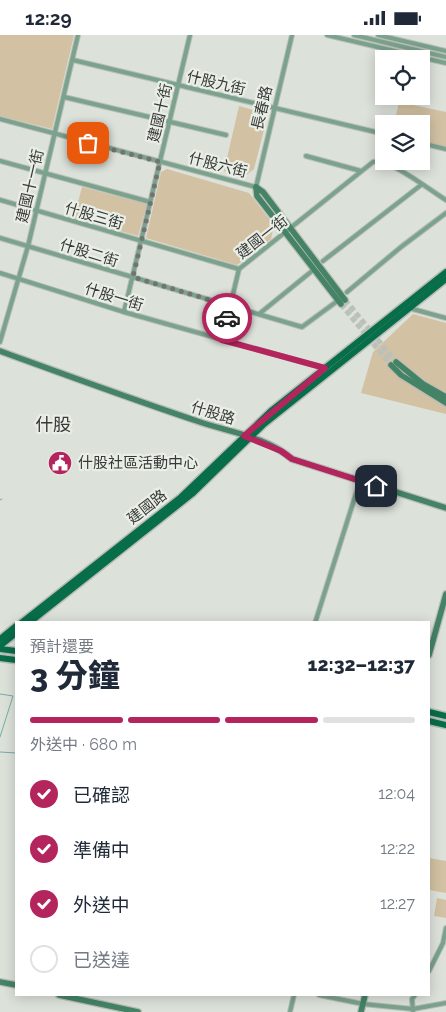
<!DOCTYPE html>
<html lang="zh-TW">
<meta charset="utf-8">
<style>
:root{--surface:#fff;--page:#f2f2f3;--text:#1f2937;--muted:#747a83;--line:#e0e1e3;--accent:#b3255c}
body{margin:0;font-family:Raleway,"Noto Sans TC",sans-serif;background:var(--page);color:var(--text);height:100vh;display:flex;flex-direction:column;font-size:19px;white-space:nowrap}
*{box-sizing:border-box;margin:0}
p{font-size:16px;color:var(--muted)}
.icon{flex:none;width:28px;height:28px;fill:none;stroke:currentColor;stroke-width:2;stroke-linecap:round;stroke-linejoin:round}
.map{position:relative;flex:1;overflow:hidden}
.side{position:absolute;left:15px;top:586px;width:415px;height:375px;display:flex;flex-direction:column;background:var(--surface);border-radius:0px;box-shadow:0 2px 12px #0003}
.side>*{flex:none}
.tools{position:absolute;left:375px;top:15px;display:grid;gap:10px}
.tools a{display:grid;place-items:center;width:55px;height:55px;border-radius:0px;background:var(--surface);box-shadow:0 2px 12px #0003;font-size:25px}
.pin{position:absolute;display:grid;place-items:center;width:42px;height:42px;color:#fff;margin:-21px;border-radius:10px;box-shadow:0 2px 8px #0006}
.courier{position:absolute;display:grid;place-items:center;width:50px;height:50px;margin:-25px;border:4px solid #b3255c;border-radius:50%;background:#fff;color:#222;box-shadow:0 1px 6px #0007}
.head em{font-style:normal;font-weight:800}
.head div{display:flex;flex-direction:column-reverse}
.head{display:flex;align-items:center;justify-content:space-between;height:85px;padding:0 15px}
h1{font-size:32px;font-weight:800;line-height:38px}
.bar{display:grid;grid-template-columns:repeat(4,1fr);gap:8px 5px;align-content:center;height:60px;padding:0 15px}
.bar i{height:6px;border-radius:4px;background:var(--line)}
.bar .active{background:var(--accent)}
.bar p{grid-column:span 4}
ol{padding:0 15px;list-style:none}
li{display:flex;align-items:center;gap:15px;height:55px}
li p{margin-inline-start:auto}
li .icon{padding:5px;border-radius:50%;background:var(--accent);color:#fff;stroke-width:4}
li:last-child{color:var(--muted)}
li i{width:28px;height:28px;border:2px solid var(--line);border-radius:50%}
.status{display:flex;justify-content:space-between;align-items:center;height:35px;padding:0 25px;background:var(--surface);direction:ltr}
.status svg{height:14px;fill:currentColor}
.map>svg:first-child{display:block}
</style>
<div class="status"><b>12:29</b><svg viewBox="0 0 49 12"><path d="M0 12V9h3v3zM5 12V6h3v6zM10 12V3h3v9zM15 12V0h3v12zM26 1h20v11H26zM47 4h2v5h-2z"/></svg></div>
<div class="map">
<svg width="446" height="977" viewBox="0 0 446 977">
<rect width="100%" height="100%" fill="#dce1da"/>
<g fill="#d2c1a2">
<polygon points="0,0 74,0 52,94 0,81"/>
<polygon points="399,67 446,77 446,112 421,106 421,89 394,89"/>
<polygon points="239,71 268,79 254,134 245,141 224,136"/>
<polygon points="167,134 249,158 274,190 271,204 237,230 146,203 161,137"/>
<polygon points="82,152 147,169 138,201 74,183"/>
<polygon points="413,279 446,288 446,379 361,358 373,317"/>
<polygon points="429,823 446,826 446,858 429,855"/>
<polygon points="437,863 446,865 446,883 434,881"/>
</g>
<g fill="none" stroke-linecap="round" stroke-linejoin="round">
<g stroke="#74aca6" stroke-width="1">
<polyline points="0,465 2,464"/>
<polyline points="0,659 13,661 0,702"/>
<polyline points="0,717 16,718"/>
</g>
<g stroke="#bbc0b9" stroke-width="5.5" stroke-dasharray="5.5 3" stroke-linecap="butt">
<polyline points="345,265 396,327"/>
<polyline points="341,269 391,330"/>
</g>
<g stroke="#b8bcb6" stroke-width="6">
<g id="street">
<polyline points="327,0 446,28"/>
<polyline points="354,0 446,22"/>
<polyline points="378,0 446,16"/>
<polyline points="73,25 384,99"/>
<polyline points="64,62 226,100"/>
<polyline points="0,84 256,152 292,0"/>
<polyline points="421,108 446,114"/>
<polyline points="306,121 361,136"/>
<polyline points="0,126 150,167"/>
<polyline points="0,165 239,234"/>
<polyline points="0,203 302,292 336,267"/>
<polyline points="323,226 421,150"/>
<polyline points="0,238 124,277 324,333"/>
<polyline points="347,257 401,212 446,178"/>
<polyline points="409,273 446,283"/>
<polyline points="124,277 190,0"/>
<polyline points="259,279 312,236"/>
<path d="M222 305 239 234 373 127C388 122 431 156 446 165"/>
<polyline points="0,307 28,211 78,0"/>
<polyline points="315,588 360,446"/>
<polyline points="429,936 443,908 446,893"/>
<polyline points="319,960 363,969 413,974 446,968"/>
<polyline points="290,977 294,960"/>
<polyline points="413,977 412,964 415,960"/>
</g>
</g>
<g stroke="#b8bcb6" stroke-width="8">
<g id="secondary">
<polyline points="256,152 257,161 341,269"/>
<polyline points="256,152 263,157 345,265"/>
<path d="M0 316C66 340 131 364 197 386 228 397 266 401 292 424L446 473"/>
<polyline points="396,327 423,349 446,362"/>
<polyline points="391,330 401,340 446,368"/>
<polyline points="429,620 446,559"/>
<polyline points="0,947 16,950"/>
<polyline points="59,960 138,977"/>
<polyline points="361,977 365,960"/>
</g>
</g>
<g stroke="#b8bcb6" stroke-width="9">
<g id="primary">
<polyline points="21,588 181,462 272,375 446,237"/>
<polyline points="29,588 192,459 263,390 446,244"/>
<polyline points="0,604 16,591"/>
<polyline points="0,611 16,598"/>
<polyline points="0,614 16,616"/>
<polyline points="0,623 16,625"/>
<polyline points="429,677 446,681"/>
<polyline points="429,686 446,690"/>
</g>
</g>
<use href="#street" stroke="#7aa28d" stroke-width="4"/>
<use href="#secondary" stroke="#448365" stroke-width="5.5"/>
<use href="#primary" stroke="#086d49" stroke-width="6"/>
</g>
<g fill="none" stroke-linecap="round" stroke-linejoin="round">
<polyline stroke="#717470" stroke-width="5" stroke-dasharray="0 9" points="88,108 160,127 133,242 230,271 227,283"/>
<polyline stroke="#b3255c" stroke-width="6" points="227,283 222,305 325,333 244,401 281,416 292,424 376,451"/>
</g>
<defs>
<g id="civic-disc" transform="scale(1.25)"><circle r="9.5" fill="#b3255c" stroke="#e9eee7"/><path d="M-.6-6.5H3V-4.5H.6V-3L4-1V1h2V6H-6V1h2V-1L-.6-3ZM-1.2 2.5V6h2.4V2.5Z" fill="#fff"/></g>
</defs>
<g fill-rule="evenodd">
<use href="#civic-disc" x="60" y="428"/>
</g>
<g text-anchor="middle" stroke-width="4.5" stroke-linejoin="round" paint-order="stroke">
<g font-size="15" fill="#383a37" stroke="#e9eee7">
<text transform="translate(216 48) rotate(13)" y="5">什股九街</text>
<text transform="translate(262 73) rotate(-77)" y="5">長春路</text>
<text transform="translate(160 78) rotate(-77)" y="5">建國十街</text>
<text transform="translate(218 130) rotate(14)" y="5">什股六街</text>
<text transform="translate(30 151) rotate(-77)" y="5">建國十一街</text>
<text transform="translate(94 181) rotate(16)" y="5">什股三街</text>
<text transform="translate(262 202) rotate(-38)" y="5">建國一街</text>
<text transform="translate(89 218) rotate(17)" y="5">什股二街</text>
<text transform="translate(114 262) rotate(17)" y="5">什股一街</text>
<text transform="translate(213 378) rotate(17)" y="5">什股路</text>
<text transform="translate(147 472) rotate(-38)" y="5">建國路</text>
</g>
<g font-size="15" fill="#383a37" stroke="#e9eee7" text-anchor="start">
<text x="78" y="433">什股社區活動中心</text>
</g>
<g font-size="18" fill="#383a37" stroke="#e9eee7">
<text x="53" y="396">什股</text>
</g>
</g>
</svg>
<div class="tools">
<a><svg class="icon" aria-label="locate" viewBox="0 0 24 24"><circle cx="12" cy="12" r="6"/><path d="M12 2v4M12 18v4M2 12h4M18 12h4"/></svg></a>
<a><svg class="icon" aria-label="layers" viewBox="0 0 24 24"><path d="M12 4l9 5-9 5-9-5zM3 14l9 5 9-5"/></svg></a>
</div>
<div class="pin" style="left:88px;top:108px;background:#ea580c"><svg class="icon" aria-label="bag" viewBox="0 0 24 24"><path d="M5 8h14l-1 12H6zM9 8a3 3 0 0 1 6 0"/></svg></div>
<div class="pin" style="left:376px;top:451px;background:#1f2937"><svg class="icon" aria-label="home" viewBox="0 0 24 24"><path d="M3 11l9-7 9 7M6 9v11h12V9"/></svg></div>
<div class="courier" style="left:227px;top:283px"><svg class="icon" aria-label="car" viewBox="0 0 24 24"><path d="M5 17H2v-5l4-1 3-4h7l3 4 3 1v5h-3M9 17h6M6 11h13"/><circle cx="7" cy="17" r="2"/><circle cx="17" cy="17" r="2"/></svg></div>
<section class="side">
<div class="head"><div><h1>3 分鐘</h1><p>預計還要</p></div><em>12:32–12:37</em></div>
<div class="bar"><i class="active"></i><i class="active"></i><i class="active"></i><i></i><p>外送中 · 680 m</p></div>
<ol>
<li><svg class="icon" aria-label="check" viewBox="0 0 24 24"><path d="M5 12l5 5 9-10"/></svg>已確認<p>12:04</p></li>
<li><svg class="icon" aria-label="check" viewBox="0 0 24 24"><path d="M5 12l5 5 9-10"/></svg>準備中<p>12:22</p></li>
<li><svg class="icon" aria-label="check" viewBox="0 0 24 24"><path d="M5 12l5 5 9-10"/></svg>外送中<p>12:27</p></li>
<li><i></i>已送達</li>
</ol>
</section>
</div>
